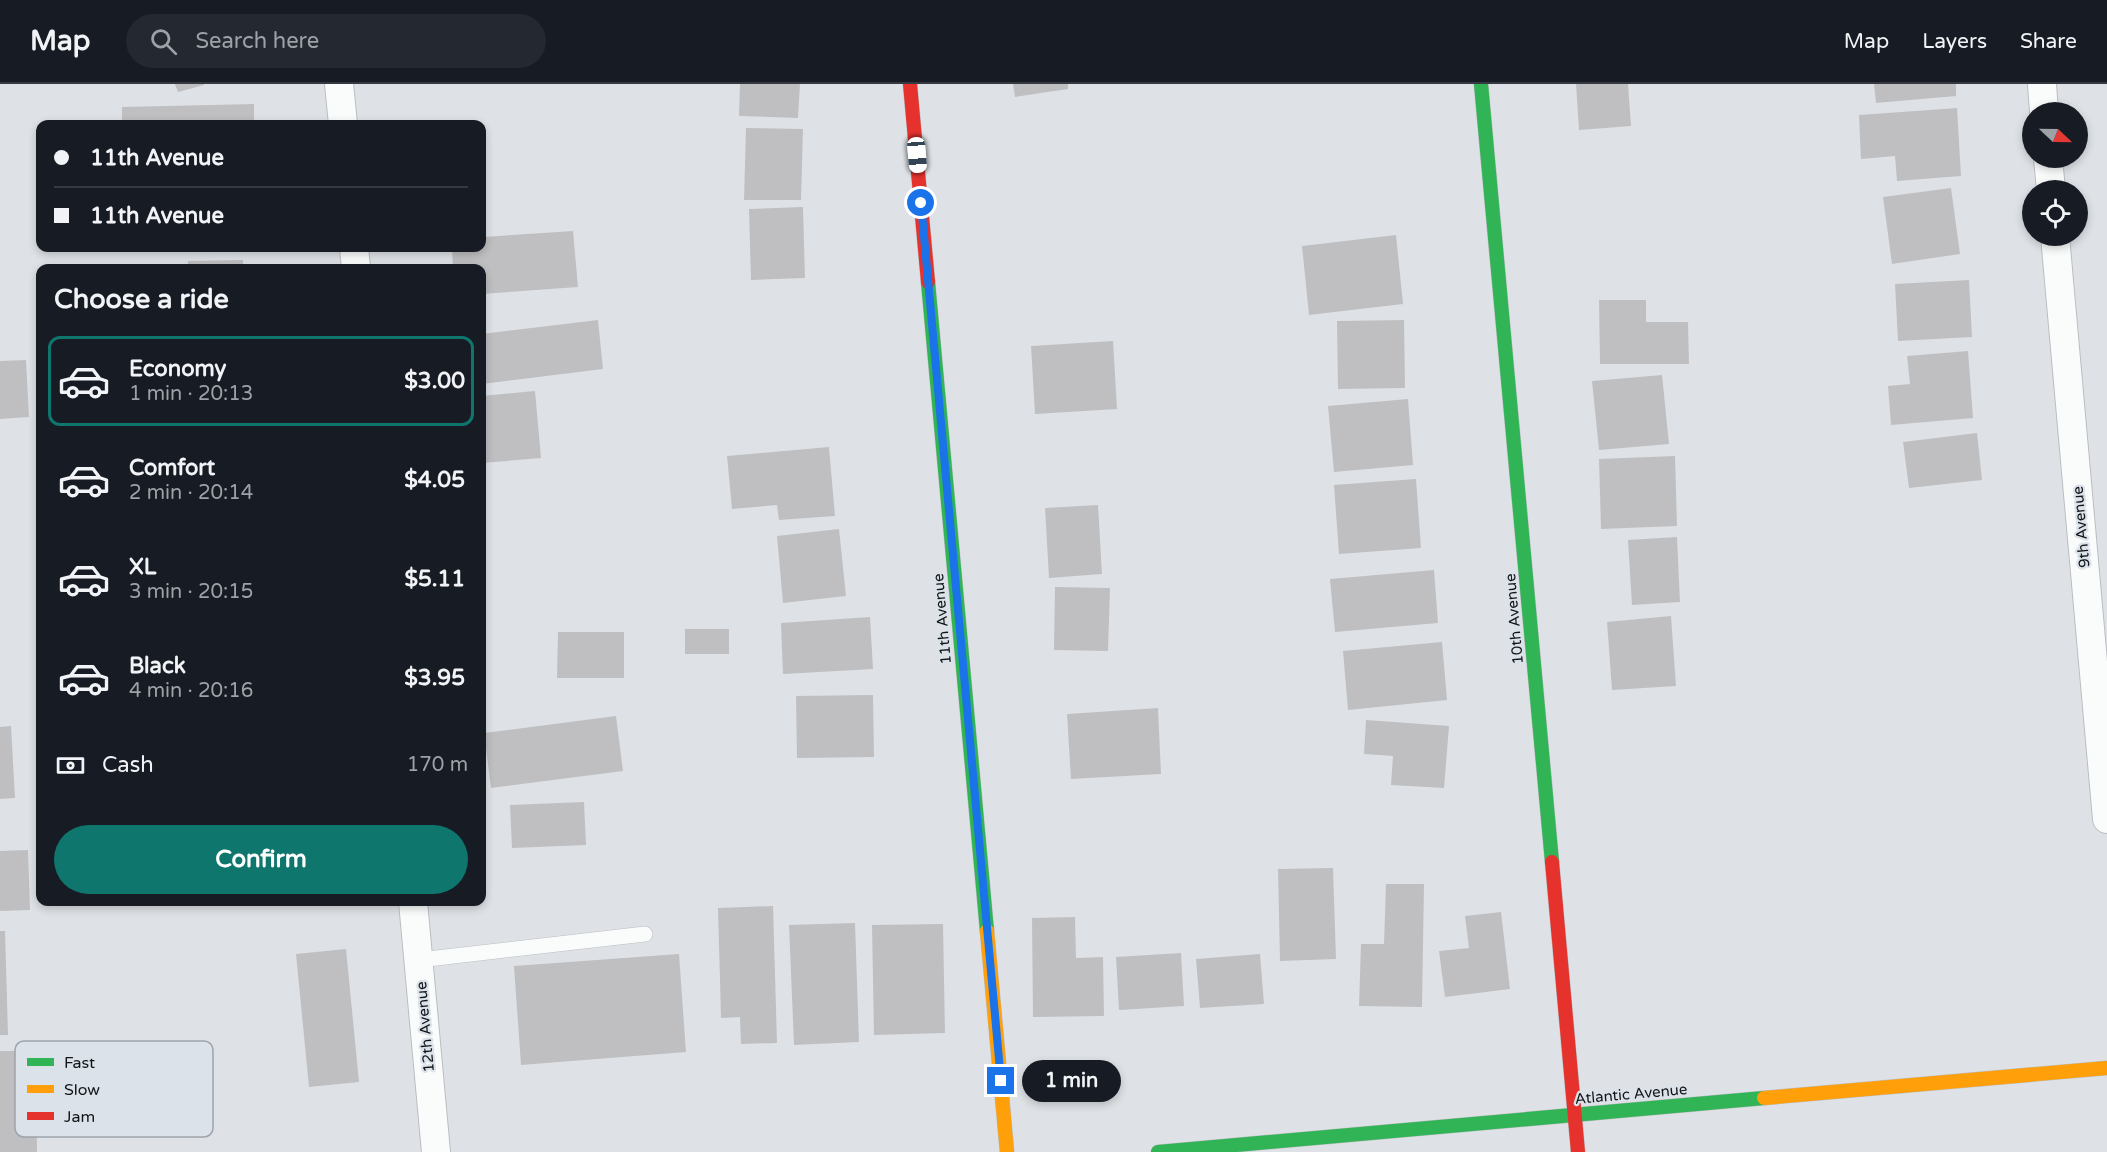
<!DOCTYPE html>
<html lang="en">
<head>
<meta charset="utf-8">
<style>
  :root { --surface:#171b24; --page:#242831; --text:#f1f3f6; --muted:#9ea1a6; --line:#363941; --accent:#0f766e }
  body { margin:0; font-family:"Varela Round",sans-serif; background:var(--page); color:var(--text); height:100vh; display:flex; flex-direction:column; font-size:22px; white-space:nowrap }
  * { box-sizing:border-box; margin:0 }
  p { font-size:20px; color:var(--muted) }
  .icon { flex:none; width:33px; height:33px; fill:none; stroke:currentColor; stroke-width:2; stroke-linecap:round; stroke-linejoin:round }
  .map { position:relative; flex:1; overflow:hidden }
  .details { position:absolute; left:36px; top:180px; width:450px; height:642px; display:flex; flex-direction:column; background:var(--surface); border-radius:12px; box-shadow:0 3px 9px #0003 }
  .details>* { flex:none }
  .top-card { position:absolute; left:36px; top:36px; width:450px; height:132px; border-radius:12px; box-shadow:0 3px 9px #0003; display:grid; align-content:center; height:132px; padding:0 18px; background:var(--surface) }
  .needle { width:39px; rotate:112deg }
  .tools { position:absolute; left:2022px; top:18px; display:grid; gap:12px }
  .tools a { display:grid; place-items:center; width:66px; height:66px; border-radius:50%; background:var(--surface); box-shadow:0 3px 9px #0003; font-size:30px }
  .end { position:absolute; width:27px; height:27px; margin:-14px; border:8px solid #1a73e8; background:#fff; box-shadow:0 0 0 3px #fff }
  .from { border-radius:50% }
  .bubble { position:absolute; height:42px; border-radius:21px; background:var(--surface); box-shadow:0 3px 9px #0003; font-size:20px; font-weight:700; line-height:42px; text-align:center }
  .car { position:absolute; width:18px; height:36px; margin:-18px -9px; border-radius:8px; box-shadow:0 0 4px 2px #0007; background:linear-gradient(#fff 24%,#345 0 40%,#fff 0 76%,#345 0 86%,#fff 0) }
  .top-card b { display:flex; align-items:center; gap:21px; height:57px; font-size:22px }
  .top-card b+b { border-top:2px solid var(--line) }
  .top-card i { width:15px; height:15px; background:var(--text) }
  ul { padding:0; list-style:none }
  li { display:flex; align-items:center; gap:18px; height:90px; margin:0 12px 9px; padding:0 6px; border:3px solid transparent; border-radius:12px }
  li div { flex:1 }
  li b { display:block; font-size:22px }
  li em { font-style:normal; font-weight:700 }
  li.selected { border-color:var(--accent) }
  li>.icon { width:54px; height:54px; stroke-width:1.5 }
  h2 { padding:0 18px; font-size:27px; line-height:72px }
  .pay { display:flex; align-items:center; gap:15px; height:66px; padding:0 18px; font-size:22px }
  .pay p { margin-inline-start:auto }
  .action { display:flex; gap:12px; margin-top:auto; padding:12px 18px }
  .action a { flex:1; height:69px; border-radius:36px; background:var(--accent); color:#fff; font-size:24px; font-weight:700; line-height:69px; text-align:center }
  header { display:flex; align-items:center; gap:36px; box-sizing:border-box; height:84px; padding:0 30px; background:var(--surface); border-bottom:2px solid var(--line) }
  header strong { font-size:28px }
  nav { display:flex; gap:33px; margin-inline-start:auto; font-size:21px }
  .search { width:420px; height:54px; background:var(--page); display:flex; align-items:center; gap:15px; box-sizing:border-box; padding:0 21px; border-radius:33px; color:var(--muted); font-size:22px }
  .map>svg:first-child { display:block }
</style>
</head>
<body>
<header>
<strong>Map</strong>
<div class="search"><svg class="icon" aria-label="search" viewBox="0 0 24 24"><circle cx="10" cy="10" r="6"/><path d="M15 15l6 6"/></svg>Search here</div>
<nav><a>Map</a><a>Layers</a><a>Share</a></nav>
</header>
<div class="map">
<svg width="2107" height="1068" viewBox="0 0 2107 1068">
  <rect width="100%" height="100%" fill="#dee2e6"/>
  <!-- building -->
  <path fill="#bfbfc1" d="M175 0H204V1L178 8Z
    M740 0H800L798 34 739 32Z
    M1013 0H1068V5L1015 13Z
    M1576 0H1628L1631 42 1579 46Z
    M1874 0H1956V12L1876 19Z
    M254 20V40H122V23Z
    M1957 24 1961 92 1897 97 1895 72 1861 75 1859 31Z
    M746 44 803 45 801 116H744Z
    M1951 104 1960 170 1892 180 1883 113Z
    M803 123 805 194 751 196 749 125Z
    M573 147 578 203 482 210V184H453L452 164H482V153Z
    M1396 151 1403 220 1309 231 1302 162Z
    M243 176V184H188V177Z
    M1969 196 1972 253 1898 257 1895 200Z
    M1599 216H1646V238H1688L1689 280H1600Z
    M598 236 603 285 482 300V250Z
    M1404 236 1405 304 1338 305 1337 237Z
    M1113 257 1117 325 1035 330 1031 262Z
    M1968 267 1973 334 1891 341 1888 302 1910 300 1907 272Z
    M26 276 29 333 0 335V277Z
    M1662 291 1669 360 1599 366 1592 297Z
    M535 307 541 374 482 379V312Z
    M1408 315 1413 381 1334 388 1328 322Z
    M1977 349 1982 396 1909 404 1903 358Z
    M829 363 835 432 779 436 777 421 732 425 727 372Z
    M1675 372 1677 442 1601 445 1599 375Z
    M1416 395 1421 464 1339 470 1334 401Z
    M1098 421 1102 490 1049 494 1045 424Z
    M839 445 846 512 783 519 777 452Z
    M1677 453 1680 518 1632 521 1628 456Z
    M1434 486 1438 539 1335 548 1330 495Z
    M1055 503 1110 504 1108 567 1054 566Z
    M1671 532 1676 602 1612 606 1607 538Z
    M870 533 873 585 783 590 781 539Z
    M685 545H729V570H685Z
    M558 548H624V594H557Z
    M1442 558 1447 616 1348 626 1343 567Z
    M873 611 874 673 797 674 796 612Z
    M1158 624 1161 690 1071 695 1067 630Z
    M616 632 623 687 491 704 484 649Z
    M1366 636 1449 642 1444 704 1391 701 1393 672 1364 670Z
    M11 642 15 714 0 715V643Z
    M584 718 586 761 512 764 510 721Z
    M28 766 30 826 0 827V767Z
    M1333 784 1336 875 1280 877 1278 785Z
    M1386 800H1424L1422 923 1359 922 1361 860H1384Z
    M773 822 777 959 741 960 740 933 721 934 718 824Z
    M1501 828 1510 905 1445 913 1439 867 1469 864 1465 832Z
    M1075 833 1076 874 1103 873 1104 932 1033 933 1032 834Z
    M855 839 859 958 794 961 789 841Z
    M943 840 945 949 874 951 872 841Z
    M0 847H5L8 951H0Z
    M346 865 359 998 309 1003 296 870Z
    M1181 869 1184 922 1119 926 1116 873Z
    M679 870 686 968 521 981 514 882Z
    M1260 870 1264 920 1200 924 1196 875Z
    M0 967H36L37 1068H0Z"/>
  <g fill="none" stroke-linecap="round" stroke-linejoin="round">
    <!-- lane casing -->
    <g stroke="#bbbec1" stroke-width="16">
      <path id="lane" d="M419 876 645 850"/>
    </g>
    <!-- street casing -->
    <g stroke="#bbbec1" stroke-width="30">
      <path id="street" d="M339 0 343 40
        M2042 0 2044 28
        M2048 74 2051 106
        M2055 152 2107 735
        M354 164 356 184
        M413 818 436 1068"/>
    </g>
    <!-- fast casing -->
    <g stroke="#bbbec1" stroke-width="15">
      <path id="fast" d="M1481 0 1552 778
        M928 198 987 847
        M1158 1068 1764 1014"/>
    </g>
    <!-- slow casing -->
    <g stroke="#bbbec1" stroke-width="15">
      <path id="slow" d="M987 847 1007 1068
        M1764 1014 2107 984"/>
    </g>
    <!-- jam casing -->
    <g stroke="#bbbec1" stroke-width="15">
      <path id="jam" d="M910 0 928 198
        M1552 778 1578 1068"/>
    </g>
    <!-- lane -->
    <use href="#lane" stroke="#fafbfb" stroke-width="15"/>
    <!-- street -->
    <use href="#street" stroke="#fafbfb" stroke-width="28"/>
    <!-- fast -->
    <use href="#fast" stroke="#30b455" stroke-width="14"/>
    <!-- slow -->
    <use href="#slow" stroke="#ff9f0a" stroke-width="14"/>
    <!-- jam -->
    <use href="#jam" stroke="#e5322d" stroke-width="14"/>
  </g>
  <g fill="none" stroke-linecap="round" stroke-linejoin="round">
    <!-- route -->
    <path stroke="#1a73e8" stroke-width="8" d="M921 119 1001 997"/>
  </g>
  <g text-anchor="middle" stroke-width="4.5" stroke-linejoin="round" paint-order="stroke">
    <!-- street labels -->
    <g font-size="15" fill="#121517" stroke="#dbe2e9">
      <text transform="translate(2081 443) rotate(-95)" y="5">9th Avenue</text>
      <text transform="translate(942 535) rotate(-95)" y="5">11th Avenue</text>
      <text transform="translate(1514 535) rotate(-95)" y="5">10th Avenue</text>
      <text transform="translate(425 943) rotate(-95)" y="5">12th Avenue</text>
      <text transform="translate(1631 1010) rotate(-5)" y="5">Atlantic Avenue</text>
    </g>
  </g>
  <!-- legend -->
  <rect x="15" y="957" width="198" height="96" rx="9" fill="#dbe2e9" stroke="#9fa4aa" stroke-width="1.5"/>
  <rect x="27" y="974" width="27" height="8" fill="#30b455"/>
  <rect x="27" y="1001" width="27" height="8" fill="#ff9f0a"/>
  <rect x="27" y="1028" width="27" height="8" fill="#e5322d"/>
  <g font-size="16" fill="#121517">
    <text x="64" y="984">Fast</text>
    <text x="64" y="1011">Slow</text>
    <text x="64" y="1038">Jam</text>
  </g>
</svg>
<div class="tools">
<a><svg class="needle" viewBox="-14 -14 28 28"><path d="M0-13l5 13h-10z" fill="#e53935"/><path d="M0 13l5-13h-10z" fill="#9ea1a6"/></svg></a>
<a><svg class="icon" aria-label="locate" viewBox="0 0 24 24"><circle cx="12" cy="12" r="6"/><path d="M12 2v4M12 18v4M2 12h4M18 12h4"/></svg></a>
</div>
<i class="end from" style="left:921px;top:119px"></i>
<i class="end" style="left:1001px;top:997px"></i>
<div class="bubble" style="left:1022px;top:976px;width:99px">1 min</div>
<i class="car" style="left:917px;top:71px;rotate:175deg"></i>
<div class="top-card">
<b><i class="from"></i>11th Avenue</b>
<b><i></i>11th Avenue</b>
</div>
<section class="details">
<h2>Choose a ride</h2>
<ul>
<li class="selected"><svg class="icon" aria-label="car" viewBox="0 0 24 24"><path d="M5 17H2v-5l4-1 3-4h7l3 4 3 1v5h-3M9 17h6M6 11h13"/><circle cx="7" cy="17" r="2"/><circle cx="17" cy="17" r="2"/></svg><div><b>Economy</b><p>1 min · 20:13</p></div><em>$3.00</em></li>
<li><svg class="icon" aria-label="car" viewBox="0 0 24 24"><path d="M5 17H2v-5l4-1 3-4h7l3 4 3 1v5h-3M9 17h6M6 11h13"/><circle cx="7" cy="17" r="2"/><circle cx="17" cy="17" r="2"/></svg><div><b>Comfort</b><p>2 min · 20:14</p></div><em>$4.05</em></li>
<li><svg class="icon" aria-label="car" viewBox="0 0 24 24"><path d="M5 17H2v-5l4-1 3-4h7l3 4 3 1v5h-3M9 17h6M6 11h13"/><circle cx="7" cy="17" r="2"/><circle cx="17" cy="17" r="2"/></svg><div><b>XL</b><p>3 min · 20:15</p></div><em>$5.11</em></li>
<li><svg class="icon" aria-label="car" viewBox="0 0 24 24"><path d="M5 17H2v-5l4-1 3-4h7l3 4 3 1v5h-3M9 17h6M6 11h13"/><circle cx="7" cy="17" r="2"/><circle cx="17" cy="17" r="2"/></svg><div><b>Black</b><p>4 min · 20:16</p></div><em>$3.95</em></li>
</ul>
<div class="pay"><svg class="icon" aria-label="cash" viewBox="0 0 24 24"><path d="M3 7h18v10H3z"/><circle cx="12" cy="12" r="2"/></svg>Cash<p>170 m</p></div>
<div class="action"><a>Confirm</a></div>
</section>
</div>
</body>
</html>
